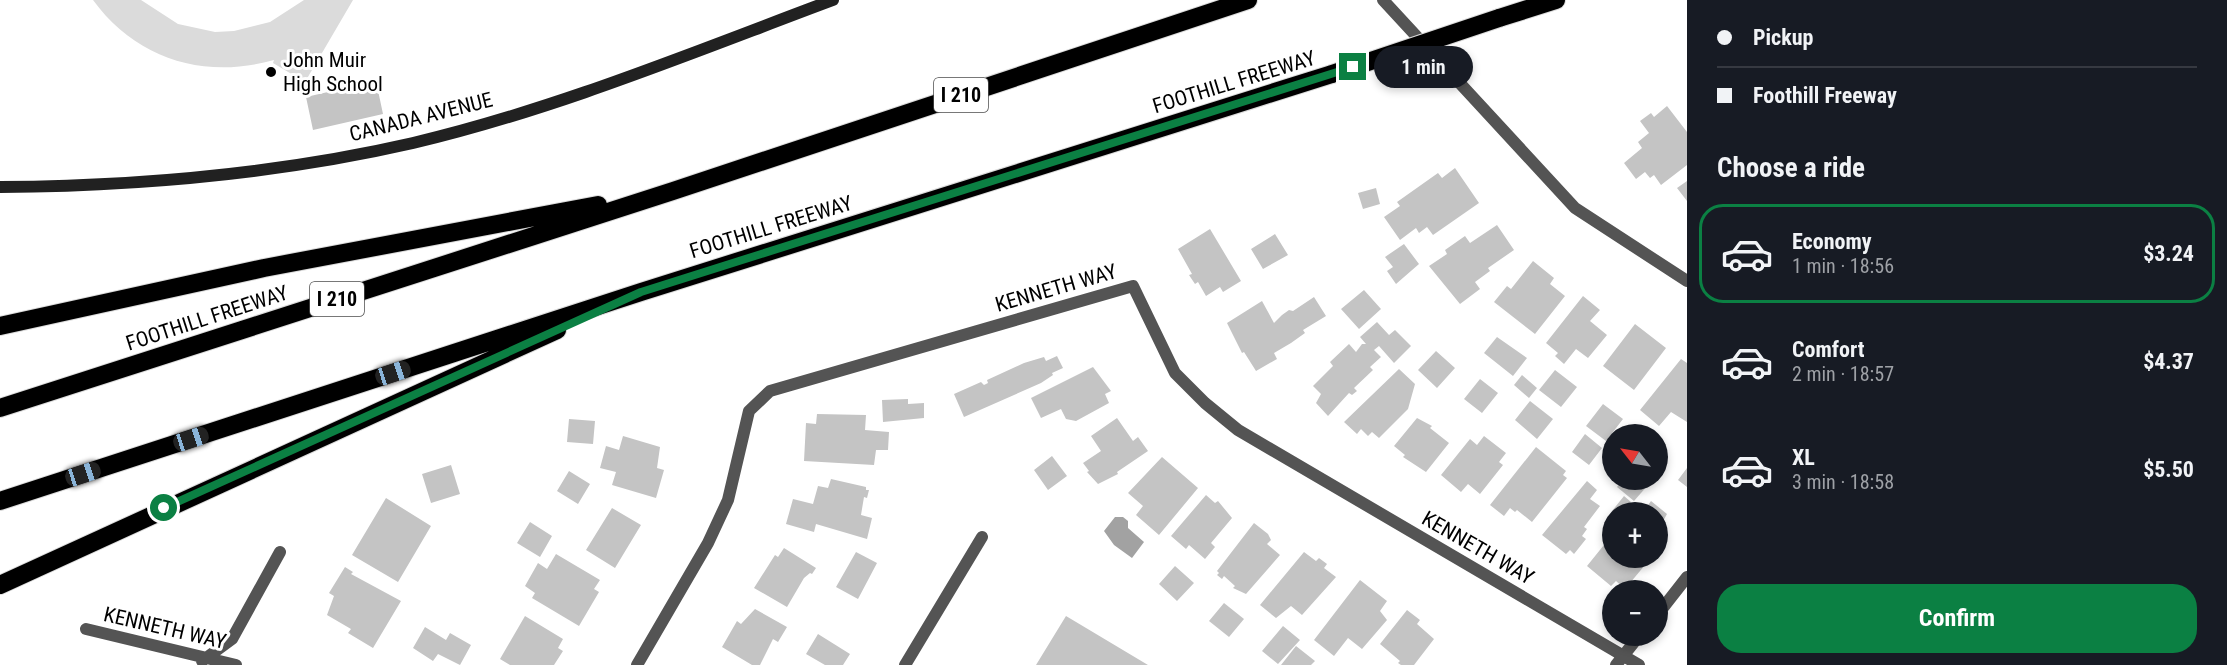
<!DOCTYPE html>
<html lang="en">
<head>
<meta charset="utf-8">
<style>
  :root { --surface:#171b24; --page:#20242c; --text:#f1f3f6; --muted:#9ea1a6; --line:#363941; --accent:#0b8043 }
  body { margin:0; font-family:"Roboto Condensed",sans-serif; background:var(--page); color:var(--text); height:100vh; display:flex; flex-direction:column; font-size:22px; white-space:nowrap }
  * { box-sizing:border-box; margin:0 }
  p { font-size:20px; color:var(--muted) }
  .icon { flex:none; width:33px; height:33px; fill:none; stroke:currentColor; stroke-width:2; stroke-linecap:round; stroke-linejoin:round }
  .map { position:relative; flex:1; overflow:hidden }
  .side { display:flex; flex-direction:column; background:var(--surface); width:540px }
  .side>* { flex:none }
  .hud { display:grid; align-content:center; height:132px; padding:0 30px; background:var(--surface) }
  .needle { width:39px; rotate:301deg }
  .buttons { position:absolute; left:1602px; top:424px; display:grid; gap:12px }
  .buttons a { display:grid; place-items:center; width:66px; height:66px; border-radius:50%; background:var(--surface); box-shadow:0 3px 9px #0003; font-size:30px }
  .end { position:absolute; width:27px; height:27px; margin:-14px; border:8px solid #0b8043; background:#fff; box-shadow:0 0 0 3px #fff }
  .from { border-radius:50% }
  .bubble { position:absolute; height:42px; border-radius:21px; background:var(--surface); box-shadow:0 3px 9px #0003; font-size:20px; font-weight:700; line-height:42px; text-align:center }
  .car { position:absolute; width:18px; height:36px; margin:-18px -9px; border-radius:8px; box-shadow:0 0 4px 2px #0007; background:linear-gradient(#222 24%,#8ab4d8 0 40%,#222 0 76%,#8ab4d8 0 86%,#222 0) }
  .hud b { display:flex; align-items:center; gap:21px; height:57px; font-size:22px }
  .hud b+b { border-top:2px solid var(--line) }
  .hud i { width:15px; height:15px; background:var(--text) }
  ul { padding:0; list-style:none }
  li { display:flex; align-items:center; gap:18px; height:99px; margin:0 12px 9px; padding:0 18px; border:3px solid transparent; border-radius:24px }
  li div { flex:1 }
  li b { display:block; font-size:22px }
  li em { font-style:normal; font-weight:700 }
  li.active { border-color:var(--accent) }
  li>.icon { width:54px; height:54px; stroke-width:1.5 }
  h2 { padding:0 30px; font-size:27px; line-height:72px }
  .action { display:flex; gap:12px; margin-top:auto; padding:12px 30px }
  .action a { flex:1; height:69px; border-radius:24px; background:var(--accent); color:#fff; font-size:24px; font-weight:700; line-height:69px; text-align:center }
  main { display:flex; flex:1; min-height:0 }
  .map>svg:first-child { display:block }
</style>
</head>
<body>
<main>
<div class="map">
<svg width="1687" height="665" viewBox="0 0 1687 665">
  <rect width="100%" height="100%" fill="#fff"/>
  <!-- green -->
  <path fill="#dbdbdb" d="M93 0H141L178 24 215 32 234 31 270 22 304 0H353L305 82 273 63 274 60C204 80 136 59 93 0Z"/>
  <!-- water -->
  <path fill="#a2a2a2" d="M1115 517H1123L1128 521V528L1144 542 1132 558 1114 545 1104 531Z"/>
  <!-- building -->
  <path fill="#c4c4c4" d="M376 81 383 114 313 130 306 97Z
    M1667 106 1687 132V165L1661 185 1654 175 1650 178 1645 172 1636 179 1624 163 1642 148 1638 142 1649 133 1640 121 1651 113 1654 117Z
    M1455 168 1479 203 1433 235 1427 227 1419 233 1416 228 1400 240 1384 217 1400 206 1397 202 1438 173 1442 178Z
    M1687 181V201L1677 188Z
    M1376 188 1380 204 1363 209 1358 193Z
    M1497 225 1514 250 1488 268 1490 271 1475 282 1480 289 1460 304 1429 266 1447 254 1445 250 1465 236 1470 243Z
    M1210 229 1241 281 1223 292 1220 287 1206 296 1198 282 1195 284 1189 275 1192 274 1178 249Z
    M1275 234 1288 255 1263 269 1251 249Z
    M1404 244 1419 264 1396 284 1387 271 1393 267 1385 257Z
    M1533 261 1554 278 1550 284 1565 296 1535 334 1494 302 1507 286 1511 289Z
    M1364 290 1381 309 1359 329 1341 309Z
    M1583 296 1600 310 1590 321 1607 335 1588 358 1576 349 1564 364 1555 356 1558 353 1546 343Z
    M1314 297 1326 316 1303 330 1305 333 1291 343 1274 353 1277 359 1256 371 1244 352 1242 353 1227 323 1262 301 1274 323 1282 315 1289 310 1293 311Z
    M1377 322 1389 335 1395 330 1411 346 1394 363 1379 346 1374 350 1381 357 1370 367 1373 370 1354 388 1357 391 1352 395 1349 393 1328 416 1316 403 1321 394 1313 386 1333 366 1330 362 1349 344 1356 352 1362 344H1366L1360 337Z
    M1635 324 1666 348 1634 390 1603 366Z
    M1497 337 1527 358 1513 376 1484 353Z
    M1436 351 1455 368 1437 388 1418 370Z
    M1057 356 1063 368 1052 373 1053 375 1041 383 964 417 954 394 981 382 984 385 988 383 987 380 1024 363 1044 357 1046 361Z
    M1681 359 1687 363V422L1671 412 1659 426 1640 410Z
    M1093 367 1111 391 1105 394 1109 403 1076 421 1066 419 1061 409 1041 418 1031 398Z
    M1399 369 1415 384 1408 409 1379 438 1372 432 1368 436 1361 429 1357 434 1344 422Z
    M1555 370 1577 387 1561 407 1539 390Z
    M1522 375 1537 388 1529 398 1514 385Z
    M1480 379 1498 393 1482 413 1464 399Z
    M908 399V404L924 403V418L883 422 882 400Z
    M1530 401 1553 419 1537 439 1515 420Z
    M1603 404 1623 419 1606 441 1586 426Z
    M817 414 866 415 865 430 889 432 888 450H876L874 465 804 461 806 423 816 424Z
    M1117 418 1133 441 1138 437 1148 451 1117 472 1118 474 1098 484 1087 472 1089 471 1083 463 1101 451 1091 436Z
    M1417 418 1432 426 1430 428 1449 443 1426 472 1403 457 1405 455 1394 446Z
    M569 419 595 421 593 444 567 442Z
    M1585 434 1602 448 1589 465 1572 452Z
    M623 436 660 447 657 468 664 470 656 498 612 485 616 472 600 468 606 446 619 450Z
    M1484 436 1506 453 1499 462 1503 465 1480 494 1468 484 1461 492 1441 475 1470 439 1477 445Z
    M1536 447 1566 471 1563 475 1567 478 1532 522 1517 510 1515 512 1510 508 1504 516 1490 505Z
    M1052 456 1067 476 1048 490 1034 470Z
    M1162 457 1198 488 1159 535 1136 515 1143 506 1128 493Z
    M451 465 460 494 431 503 422 474Z
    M1687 468V487L1678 480Z
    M569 471 590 484 578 504 557 491Z
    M831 479 866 487V490H869L867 498 864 497 861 515 872 518 867 539 816 524 814 532 786 524 793 499 813 504 818 486 828 488Z
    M1622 480H1642L1648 485 1634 501 1617 487Z
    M1587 481 1597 490 1590 499 1600 506 1584 527 1587 529 1582 536 1586 539 1574 554 1570 550 1566 554 1542 535Z
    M1206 495 1215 503 1218 501 1232 518 1211 543 1215 547 1205 559 1189 545 1186 549 1171 536Z
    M1624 496 1631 502 1622 513H1615L1612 511Z
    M386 498 431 526 398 582 352 555Z
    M1651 501 1667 514 1658 530V513H1638L1640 510 1643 512Z
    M612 508 641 525 615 568 586 550Z
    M530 522 552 536 540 557 517 543Z
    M1254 523 1268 534 1271 540 1267 544 1280 555 1246 594 1233 588 1235 586 1224 576 1222 579 1217 575 1219 573 1217 571Z
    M1612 535V558H1636L1645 565 1625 589 1616 581 1611 586 1587 566Z
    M784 548 816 568 812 574 810 573 804 578 787 607 754 588 775 555 778 557Z
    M856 552 877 563 858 599 836 587Z
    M1304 552 1316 561 1319 558 1327 564 1324 568 1336 577 1302 615 1291 606 1276 618 1260 605Z
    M556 554 600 580 594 589 599 592 579 626 532 598 535 593 525 586 538 563 547 569Z
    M1175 566 1194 583 1177 601 1159 584Z
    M345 567 353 572 351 574 401 601 373 648 348 633 351 629 327 615 334 596 329 593Z
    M1360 580 1387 601 1380 611 1387 620 1362 649 1348 638 1334 656 1314 640Z
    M1224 603 1244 619 1229 637 1209 621Z
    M755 609 787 627 778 642 773 639 760 665H752L722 647 737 621 741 624Z
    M1407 610 1420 620 1417 624 1434 639 1414 665H1401L1398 663 1400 661 1380 644Z
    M525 616 563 639 558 648 563 651 554 665H510L500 659Z
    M1066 616 1148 665H1036Z
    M1283 626 1300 640 1278 664 1262 651Z
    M425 627 446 640 450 633 471 645 460 665 438 654 433 661 413 648Z
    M818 634 850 654 843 665H825L806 654Z
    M1296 646 1315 661 1311 665H1281Z"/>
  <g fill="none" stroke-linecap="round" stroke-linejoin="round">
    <!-- highway casing -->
    <g stroke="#dbdbdb" stroke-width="20">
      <path id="highway" d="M1499 18 1556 0
        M0 326 264 268 598 205
        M0 408 673 191 1248 0
        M0 501 641 292 1332 74
        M0 585 557 330"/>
    </g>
    <!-- lane -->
    <path stroke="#545454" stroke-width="12" d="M905 665 982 537"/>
    <!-- street -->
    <path stroke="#545454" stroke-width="12" d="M1383 0 1575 208 1687 281
      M1658 614 1687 577
      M86 629 236 665
      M202 661 232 639 280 552
      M637 665 708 543 728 500 749 411 770 391 1133 286 1175 373 1205 403 1238 430 1639 665
      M1616 665 1639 636"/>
    <!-- secondary -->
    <path stroke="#212121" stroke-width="12" d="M0 187C139 186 278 174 413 143 557 109 696 51 833 0"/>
    <!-- highway -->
    <use href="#highway" stroke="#000" stroke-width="18"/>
    <!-- highway-bridge casing -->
    <g stroke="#dbdbdb" stroke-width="20" stroke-linecap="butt">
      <path id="highway-bridge" d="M1332 74 1499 18"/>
    </g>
    <!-- highway-bridge -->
    <use href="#highway-bridge" stroke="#000" stroke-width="18"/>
  </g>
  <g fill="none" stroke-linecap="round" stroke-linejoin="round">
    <!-- route -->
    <path stroke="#0b8043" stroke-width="8" d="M164 508 641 292 1353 67"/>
  </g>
  <!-- markers -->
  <circle fill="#000" stroke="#fff" stroke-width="2" cx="271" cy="72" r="6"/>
  <g text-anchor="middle" stroke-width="6" stroke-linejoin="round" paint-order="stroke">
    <!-- shield labels -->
    <g fill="#fff" stroke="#4c4c4c" stroke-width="1.5">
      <rect x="934" y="78" width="54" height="34" rx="4.5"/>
      <rect x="310" y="282" width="54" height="34" rx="4.5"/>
    </g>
    <g font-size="20" font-weight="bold" fill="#000">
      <text x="961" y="102">I 210</text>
      <text x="337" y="306">I 210</text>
    </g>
    <!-- poi labels -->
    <g font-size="21" fill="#000" stroke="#fff" text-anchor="start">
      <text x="283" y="67">John Muir<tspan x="283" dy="24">High School</tspan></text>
    </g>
    <!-- street labels -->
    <g font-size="21" fill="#000" stroke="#fff">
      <text transform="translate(1234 82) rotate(-17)" y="7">FOOTHILL FREEWAY</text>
      <text transform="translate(421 117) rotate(-14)" y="7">CANADA AVENUE</text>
      <text transform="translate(771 227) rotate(-17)" y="7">FOOTHILL FREEWAY</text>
      <text transform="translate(1056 288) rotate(-16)" y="7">KENNETH WAY</text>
      <text transform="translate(207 318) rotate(-18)" y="7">FOOTHILL FREEWAY</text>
      <text transform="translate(1478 548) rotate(30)" y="7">KENNETH WAY</text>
      <text transform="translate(165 628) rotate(13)" y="7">KENNETH WAY</text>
    </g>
  </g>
</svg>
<div class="buttons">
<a><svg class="needle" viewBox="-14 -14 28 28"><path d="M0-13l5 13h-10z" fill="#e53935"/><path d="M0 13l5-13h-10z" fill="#9ea1a6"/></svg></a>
<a>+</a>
<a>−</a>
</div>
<i class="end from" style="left:164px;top:508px"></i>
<i class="end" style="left:1353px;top:67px"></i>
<div class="bubble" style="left:1374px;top:46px;width:99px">1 min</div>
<i class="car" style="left:393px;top:373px;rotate:72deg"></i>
<i class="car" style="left:191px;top:439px;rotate:72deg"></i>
<i class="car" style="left:83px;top:474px;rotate:72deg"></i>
</div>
<section class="side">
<div class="hud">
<b><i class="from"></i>Pickup</b>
<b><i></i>Foothill Freeway</b>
</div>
<h2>Choose a ride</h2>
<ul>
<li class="active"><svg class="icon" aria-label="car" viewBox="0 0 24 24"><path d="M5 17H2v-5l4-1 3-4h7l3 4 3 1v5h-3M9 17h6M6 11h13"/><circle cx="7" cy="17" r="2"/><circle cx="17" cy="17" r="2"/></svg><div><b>Economy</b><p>1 min · 18:56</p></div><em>$3.24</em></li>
<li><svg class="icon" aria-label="car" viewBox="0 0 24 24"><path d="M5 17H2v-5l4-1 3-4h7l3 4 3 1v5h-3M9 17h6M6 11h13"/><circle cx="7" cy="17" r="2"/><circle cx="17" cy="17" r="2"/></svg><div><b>Comfort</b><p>2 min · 18:57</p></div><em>$4.37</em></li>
<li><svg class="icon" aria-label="car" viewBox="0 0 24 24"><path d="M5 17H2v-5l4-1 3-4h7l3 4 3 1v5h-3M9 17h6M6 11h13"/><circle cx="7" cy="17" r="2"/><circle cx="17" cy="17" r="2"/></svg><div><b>XL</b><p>3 min · 18:58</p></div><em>$5.50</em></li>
</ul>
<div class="action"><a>Confirm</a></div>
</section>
</main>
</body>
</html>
